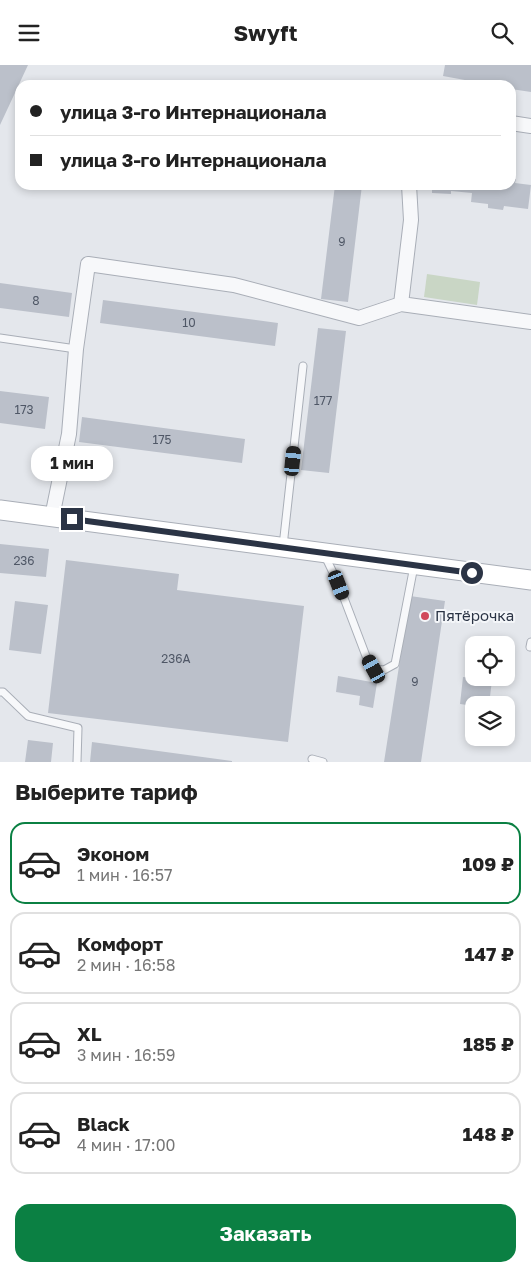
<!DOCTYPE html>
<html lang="ru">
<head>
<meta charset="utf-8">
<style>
  :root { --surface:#fff; --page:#f2f2f2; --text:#222; --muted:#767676; --line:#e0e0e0; --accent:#0b8043 }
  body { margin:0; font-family:"Golos Text",sans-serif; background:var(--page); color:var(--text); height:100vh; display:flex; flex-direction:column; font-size:19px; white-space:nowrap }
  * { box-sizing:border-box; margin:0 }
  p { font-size:16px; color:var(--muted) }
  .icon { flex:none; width:28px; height:28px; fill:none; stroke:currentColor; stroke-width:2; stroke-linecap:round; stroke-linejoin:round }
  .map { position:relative; height:697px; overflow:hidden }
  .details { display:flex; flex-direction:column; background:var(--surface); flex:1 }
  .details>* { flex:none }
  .top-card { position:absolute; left:15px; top:15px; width:501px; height:110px; border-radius:15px; box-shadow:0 2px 8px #0003; display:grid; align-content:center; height:110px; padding:0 15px; background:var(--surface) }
  .buttons { position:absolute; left:465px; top:571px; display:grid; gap:10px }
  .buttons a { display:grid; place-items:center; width:50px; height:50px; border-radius:10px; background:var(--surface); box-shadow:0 2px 8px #0003; font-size:25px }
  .end { position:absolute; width:22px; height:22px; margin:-11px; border:6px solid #2b3445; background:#fff; box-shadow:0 0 0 2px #fff }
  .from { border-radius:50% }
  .bubble { position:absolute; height:35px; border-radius:15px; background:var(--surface); box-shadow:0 2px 8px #0003; font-size:16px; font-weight:700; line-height:35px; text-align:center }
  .car { position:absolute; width:15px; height:30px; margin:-15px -8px; border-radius:6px; box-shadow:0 0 4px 1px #0007; background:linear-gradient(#222 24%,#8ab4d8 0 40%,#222 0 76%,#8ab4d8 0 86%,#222 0) }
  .top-card b { display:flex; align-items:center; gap:18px; height:48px; font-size:19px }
  .top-card b+b { border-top:1px solid var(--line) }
  .top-card i { width:12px; height:12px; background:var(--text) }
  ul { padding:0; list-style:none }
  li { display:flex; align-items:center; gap:15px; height:82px; margin:0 10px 8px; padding:0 5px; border:2px solid var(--line); border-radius:15px }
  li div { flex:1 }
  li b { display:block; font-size:19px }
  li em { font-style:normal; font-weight:700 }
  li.on { border-color:var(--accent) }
  li>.icon { width:45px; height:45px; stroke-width:1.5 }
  h2 { padding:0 15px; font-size:22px; line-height:60px }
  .primary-button { display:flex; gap:10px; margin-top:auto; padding:10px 15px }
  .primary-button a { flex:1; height:58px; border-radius:15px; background:var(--accent); color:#fff; font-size:20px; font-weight:700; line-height:58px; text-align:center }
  header { display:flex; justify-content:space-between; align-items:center; height:65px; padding:0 15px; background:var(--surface); font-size:22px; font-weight:700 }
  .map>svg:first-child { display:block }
</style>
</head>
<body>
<header><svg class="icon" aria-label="menu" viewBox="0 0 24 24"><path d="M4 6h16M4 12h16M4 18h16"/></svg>Swyft<svg class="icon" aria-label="search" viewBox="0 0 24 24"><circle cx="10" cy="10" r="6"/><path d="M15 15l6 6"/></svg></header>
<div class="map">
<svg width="531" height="697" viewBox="0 0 531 697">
  <rect width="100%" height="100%" fill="#e4e7ec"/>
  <!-- green -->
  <path fill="#c9d6c5" d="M427 209 480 217 477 240 424 232Z"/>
  <!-- building -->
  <path fill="#bbc0ca" d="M0 0H28L0 60Z
    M445 0H531V27L511 24V20H492L443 11Z
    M511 114H516L515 118 531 120 528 144 504 141 503 145 488 143V139L471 137 472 128 451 126V129L432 128V124L418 122 419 120H511Z
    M335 120H362L348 237 321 234Z
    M0 218 72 228 69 252 0 243Z
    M103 235 278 258 275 281 100 258Z
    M318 263 346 266 329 408 301 405Z
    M0 326 49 332 45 364 0 358Z
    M82 352 245 374 242 398 79 377Z
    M0 479 49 484 46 512 0 508Z
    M66 495 179 509 177 525 304 541 288 677 48 648Z
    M410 531 445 536 421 697H384Z
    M15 536 48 540 41 589 9 585Z
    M338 611 377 618 373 643 359 640 360 631 336 627Z
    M463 612 492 615 489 640 474 641 460 639Z
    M28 675 53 678 51 697H25Z
    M92 677 232 696V697H90Z"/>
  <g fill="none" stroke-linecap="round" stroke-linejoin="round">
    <!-- lane casing -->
    <g stroke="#a9aeb7" stroke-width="9">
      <path id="lane" d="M0 273 76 284
        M283 481 303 301
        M325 491 339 520 366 591 374 604 384 605 395 599 414 501
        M530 582 531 577
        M0 627H3L28 651 78 663 77 697
        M312 694 323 697"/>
    </g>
    <!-- street casing -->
    <g stroke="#a9aeb7" stroke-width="16">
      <path id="street" d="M511 58 531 61
        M401 239 411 155 409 120
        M52 452 69 369 76 284 88 199 234 220 359 253 401 239 531 257"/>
    </g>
    <!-- secondary casing -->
    <g stroke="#a9aeb7" stroke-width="21">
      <path id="secondary" d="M0 445 531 515"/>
    </g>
    <!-- lane -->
    <use href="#lane" stroke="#f7f8fa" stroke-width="7"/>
    <!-- street -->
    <use href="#street" stroke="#f7f8fa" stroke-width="14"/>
    <!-- secondary -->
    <use href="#secondary" stroke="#fff" stroke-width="19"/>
  </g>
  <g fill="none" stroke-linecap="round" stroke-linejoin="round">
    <!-- route -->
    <path stroke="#2b3445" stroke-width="6" d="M72 454 472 508"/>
  </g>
  <!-- markers -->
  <circle fill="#d1495b" stroke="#f4f6f9" stroke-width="2" cx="425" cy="551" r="5"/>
  <g text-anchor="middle" stroke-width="4" stroke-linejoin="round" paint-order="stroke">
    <!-- number labels -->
    <g font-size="12" fill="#4f5766">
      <text x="342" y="181">9</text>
      <text x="36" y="240">8</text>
      <text x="189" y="262">10</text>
      <text x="323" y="340">177</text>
      <text x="24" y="349">173</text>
      <text x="162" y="379">175</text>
      <text x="24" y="500">236</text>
      <text x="176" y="598">236А</text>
      <text x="415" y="621">9</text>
    </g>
    <!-- poi labels -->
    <g font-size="15" fill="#2b3445" stroke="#f4f6f9" text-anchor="start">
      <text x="435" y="556">Пятёрочка</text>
    </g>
  </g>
</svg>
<div class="buttons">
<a><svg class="icon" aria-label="locate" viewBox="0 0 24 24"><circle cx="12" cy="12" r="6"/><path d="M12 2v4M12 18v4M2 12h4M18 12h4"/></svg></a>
<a><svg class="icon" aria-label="layers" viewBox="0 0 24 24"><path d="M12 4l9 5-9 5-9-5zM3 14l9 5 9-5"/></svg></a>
</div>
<i class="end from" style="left:472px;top:508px"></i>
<i class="end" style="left:72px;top:454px"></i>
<div class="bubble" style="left:31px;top:381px;width:82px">1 мин</div>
<i class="car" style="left:293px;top:396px;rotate:6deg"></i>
<i class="car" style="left:339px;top:520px;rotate:159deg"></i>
<i class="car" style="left:374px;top:604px;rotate:331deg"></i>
<div class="top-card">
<b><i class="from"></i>улица 3-го Интернационала</b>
<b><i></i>улица 3-го Интернационала</b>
</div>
</div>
<section class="details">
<h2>Выберите тариф</h2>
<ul>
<li class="on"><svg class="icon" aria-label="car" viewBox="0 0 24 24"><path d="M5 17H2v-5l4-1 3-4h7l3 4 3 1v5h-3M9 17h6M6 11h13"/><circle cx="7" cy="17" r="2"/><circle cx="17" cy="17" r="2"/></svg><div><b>Эконом</b><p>1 мин · 16:57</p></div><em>109 ₽</em></li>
<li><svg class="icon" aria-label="car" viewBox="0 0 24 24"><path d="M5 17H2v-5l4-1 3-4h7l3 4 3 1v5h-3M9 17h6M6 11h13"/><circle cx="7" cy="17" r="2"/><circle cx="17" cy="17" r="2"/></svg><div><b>Комфорт</b><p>2 мин · 16:58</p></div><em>147 ₽</em></li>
<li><svg class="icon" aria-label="car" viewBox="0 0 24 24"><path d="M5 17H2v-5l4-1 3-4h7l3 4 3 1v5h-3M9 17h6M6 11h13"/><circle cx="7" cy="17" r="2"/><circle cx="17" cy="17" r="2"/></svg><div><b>XL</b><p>3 мин · 16:59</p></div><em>185 ₽</em></li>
<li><svg class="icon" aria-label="car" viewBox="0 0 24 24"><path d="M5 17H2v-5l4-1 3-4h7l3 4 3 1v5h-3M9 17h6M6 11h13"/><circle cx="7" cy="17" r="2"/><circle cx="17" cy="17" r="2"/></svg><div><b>Black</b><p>4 мин · 17:00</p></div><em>148 ₽</em></li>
</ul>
<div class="primary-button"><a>Заказать</a></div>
</section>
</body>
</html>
